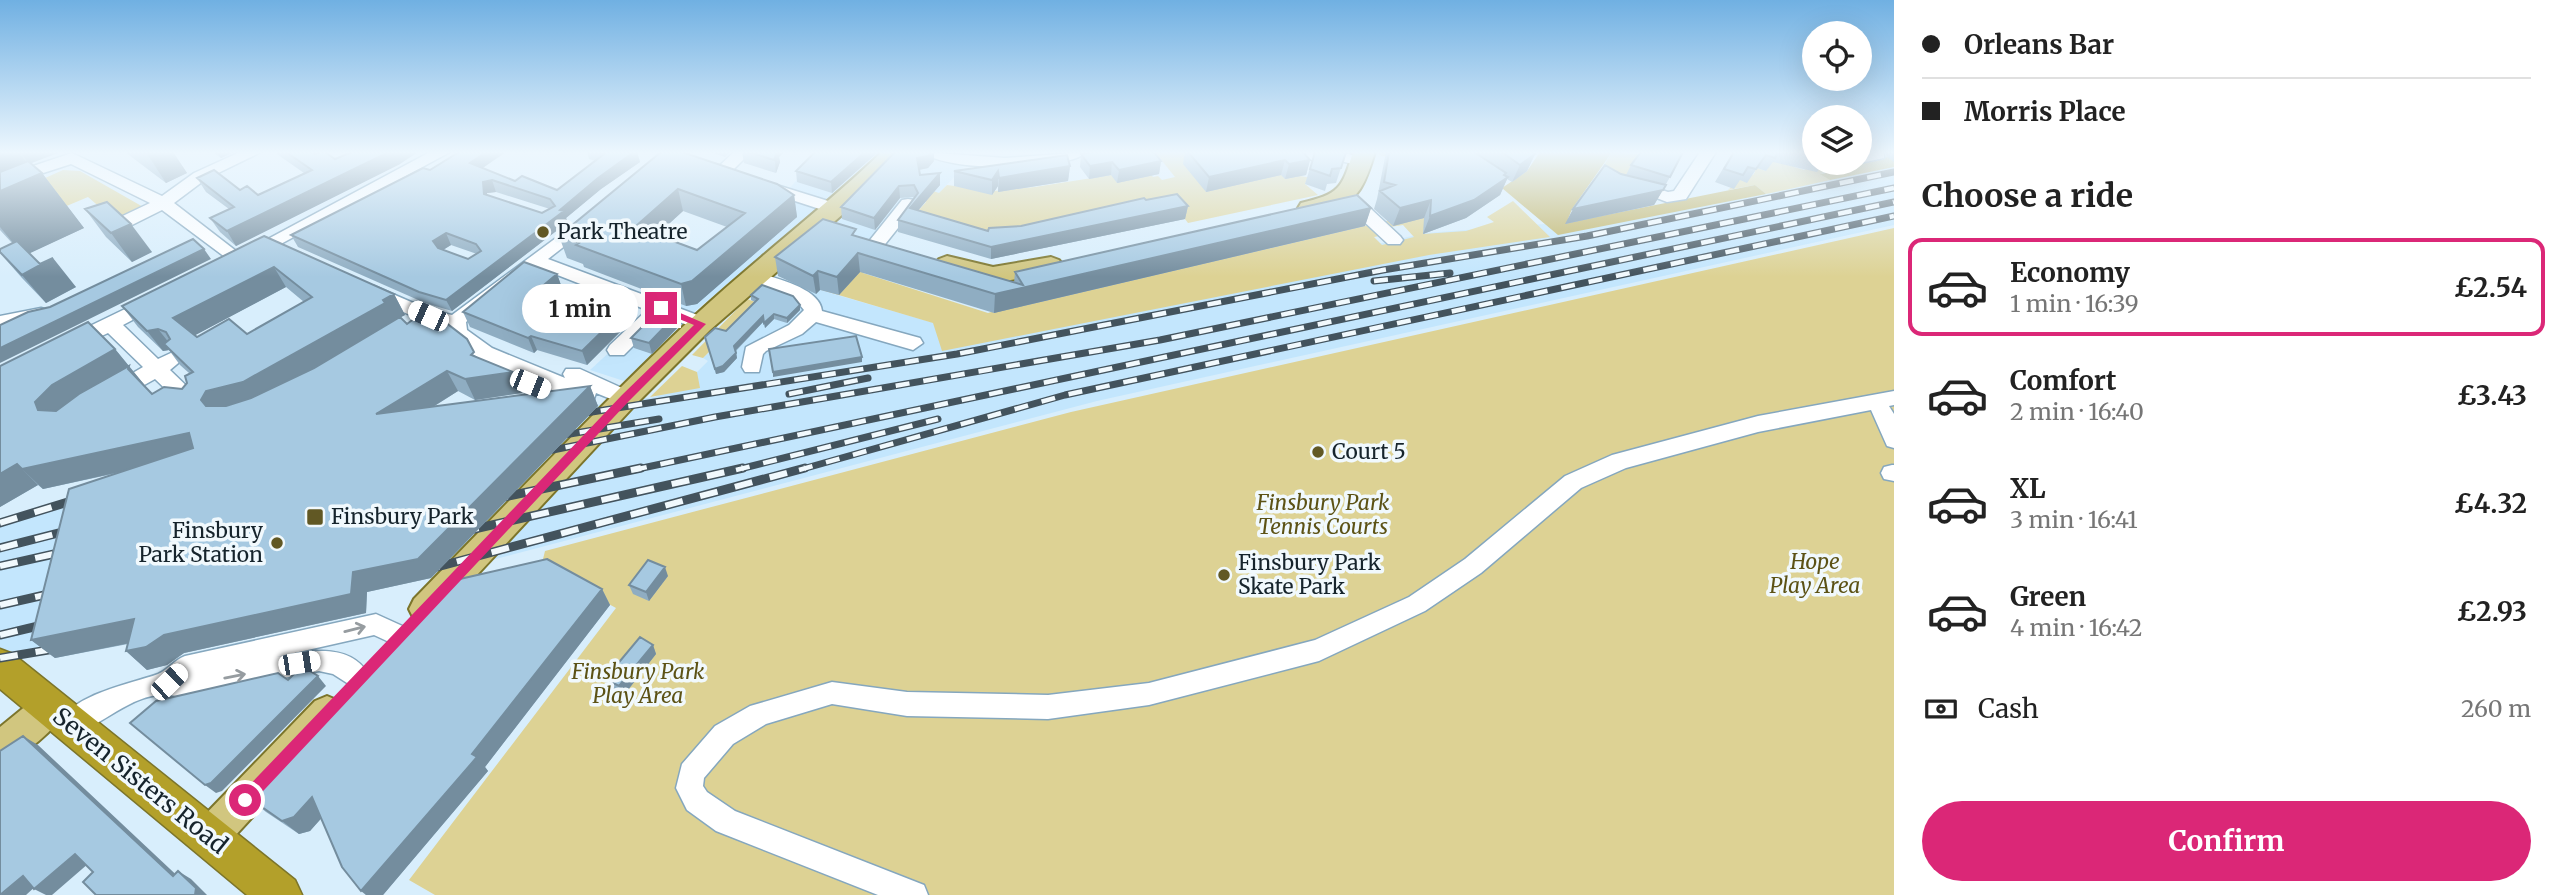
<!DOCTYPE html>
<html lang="en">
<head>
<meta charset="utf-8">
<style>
  :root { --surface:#fff; --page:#f6f6f6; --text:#222; --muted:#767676; --line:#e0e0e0; --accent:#db2777 }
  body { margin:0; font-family:Merriweather,serif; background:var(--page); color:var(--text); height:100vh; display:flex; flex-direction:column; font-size:26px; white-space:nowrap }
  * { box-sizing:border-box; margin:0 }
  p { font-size:23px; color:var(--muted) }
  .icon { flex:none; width:38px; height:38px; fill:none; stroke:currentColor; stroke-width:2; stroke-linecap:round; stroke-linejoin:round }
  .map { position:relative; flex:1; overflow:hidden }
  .details { display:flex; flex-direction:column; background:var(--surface); width:665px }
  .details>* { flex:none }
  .hud { display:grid; align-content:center; height:154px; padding:0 28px; background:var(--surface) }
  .fabs { position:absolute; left:1802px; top:21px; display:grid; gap:14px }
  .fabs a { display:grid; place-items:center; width:70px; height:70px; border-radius:50%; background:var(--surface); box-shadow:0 7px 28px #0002; font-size:35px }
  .end { position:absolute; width:32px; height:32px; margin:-16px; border:9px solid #db2777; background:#fff; box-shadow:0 0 0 4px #fff }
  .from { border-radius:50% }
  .bubble { position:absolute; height:49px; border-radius:24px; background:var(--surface); box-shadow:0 7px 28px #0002; font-size:23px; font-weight:700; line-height:49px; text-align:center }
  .car { position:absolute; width:21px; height:42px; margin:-21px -10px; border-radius:9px; box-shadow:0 0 5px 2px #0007; background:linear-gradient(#fff 24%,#345 0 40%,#fff 0 76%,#345 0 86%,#fff 0) }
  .hud b { display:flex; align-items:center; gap:24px; height:66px; font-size:26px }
  .hud b+b { border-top:2px solid var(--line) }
  .hud i { width:18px; height:18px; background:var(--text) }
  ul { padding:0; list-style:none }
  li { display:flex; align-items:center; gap:21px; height:98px; margin:0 14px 10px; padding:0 14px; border:4px solid transparent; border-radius:14px }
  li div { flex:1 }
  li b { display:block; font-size:26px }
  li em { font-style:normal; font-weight:700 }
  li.on { border-color:var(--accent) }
  li>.icon { width:63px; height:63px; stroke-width:1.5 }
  h2 { padding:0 28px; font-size:32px; line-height:84px }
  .pay { display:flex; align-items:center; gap:18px; height:77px; padding:0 28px; font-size:26px }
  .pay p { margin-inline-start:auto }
  .primary-button { display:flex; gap:14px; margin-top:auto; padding:14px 28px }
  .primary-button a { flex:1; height:80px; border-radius:42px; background:var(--accent); color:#fff; font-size:28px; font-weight:700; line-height:80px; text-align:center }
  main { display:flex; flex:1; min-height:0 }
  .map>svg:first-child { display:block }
</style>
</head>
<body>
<main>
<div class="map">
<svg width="1894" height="895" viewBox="0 0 1894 895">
  <rect width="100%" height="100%" fill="#d8eefc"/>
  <!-- built -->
  <path fill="#c3e6fd" d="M821 152H925L966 164 933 200 916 196 876 242 764 274 746 268 694 312 665 301 788 190Z
    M1894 157V225L1097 401 473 565 110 642 0 661V520L214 461 372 435 655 397 697 372 708 361 703 358 737 326 799 284 979 336 1425 233 1571 222 1849 169 1848 165 1853 163Z
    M651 314 683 324 624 381 590 370Z"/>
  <!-- green -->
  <path fill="#ddd294" d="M1155 152H1287L1206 192 1279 173 1313 178 1307 179 1305 184 1318 195 1188 223 1175 206 1021 238 910 220 926 202 915 185 939 193 947 185 994 191 1035 187 1111 175 1138 160 1153 177 1158 176 1162 180 1175 177Z
    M1379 152H1406L1434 167 1423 234 1466 231 1494 222 1487 217 1513 201 1550 237 1429 255 942 351 933 323 815 288 862 269 863 273 988 313 1020 303 1023 306 1373 224 1384 235 1374 237 1382 245 1414 237 1403 225 1390 227 1380 223 1394 219 1402 160 1379 155Z
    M1612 152 1644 155V180L1601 170Z
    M1754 156 1775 162 1776 159H1794V167L1804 170C1817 162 1828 159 1840 169L1821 173 1830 180 1766 194 1755 185 1728 190C1733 186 1744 174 1753 175L1755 172 1748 165 1766 171Z
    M63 170 80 171 145 208 116 221 88 197 38 218 14 192Z
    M1894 228V895H435L409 880 616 608 556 575 542 563 545 551 1071 412Z
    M747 299 758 303 703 358 692 355Z
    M682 366 697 372 700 388 650 397Z"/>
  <!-- forest -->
  <path fill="#bfb161" d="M1540 152H1612L1572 209 1568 219 1571 222 1755 185 1766 194 1558 235 1502 188 1527 171Z
    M1894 156V167L1830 180 1820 174 1849 169 1848 165 1853 163Z"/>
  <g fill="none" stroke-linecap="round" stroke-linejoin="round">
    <!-- minor casing -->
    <g stroke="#85a7be" stroke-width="3">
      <path id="minor" d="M240 152H261L206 179 174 203 240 254 430 152H450L255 258 245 259 243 264 237 266 162 210 122 230H110L107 226 110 222 150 203 71 164 0 187V177L72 153 162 196 194 173Z
        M734 152H751L729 174H717V168Z
        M923 152 1005 158 1087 152C1066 172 944 172 923 152Z
        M1314 152H1343L1369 161 1361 166 1316 155Z
        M1700 152H1716L1686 199 1667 202 1626 186 1634 181 1668 192 1674 191Z
        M1884 152V158L1860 163V153Z
        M767 182 841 205 843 209 835 214 761 190 759 187Z
        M1349 193 1355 194 1400 236 1403 240 1400 244H1388L1343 202 1341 198Z
        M908 199 914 200 916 204 914 208 882 248H870L867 244 870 240 902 200Z
        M583 218 589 219 592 223 589 227 548 259 708 319 710 324 708 329 701 330 663 316 624 355H610L607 350 610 345 647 310 537 267 466 322 467 330 492 348 565 378 563 374 566 369H580L633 393 636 398 633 403 626 405 596 393 594 399 587 401C555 392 455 360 448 326L421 320 368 296 365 292 374 286 432 311 452 315Z
        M755 272C775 278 820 288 822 311L920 338 923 343 913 350 816 322 802 334 766 351 763 354 759 372H745L742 367 746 347 789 325 804 310 795 299 749 282 746 278Z
        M154 295 163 301 161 305 123 325 158 359 173 352 180 354 183 359 170 370 198 397 201 402 198 407H184L155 379 121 398H107L104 393 107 388 143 367 108 333 70 351 60 344 63 339Z
        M41 308 48 310 50 314 48 318 0 328V316Z
        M1894 391V405L1889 406 1894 414V448L1887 446 1871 410 1758 432 1626 468 1581 488 1481 573 1425 611 1319 661 1149 705 1048 719 907 716 832 704 766 724 733 744 704 778 703 786 707 792 735 811 924 885 928 895H878L716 831 687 810 676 788 682 764 715 726 750 706 832 682 907 692 1048 695 1149 683 1315 640 1409 597 1465 559 1565 476 1612 455 1758 416Z
        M1892 465H1894V481L1884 479 1881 473 1884 467Z
        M376 614 409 629 412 636 409 643 400 647 374 635 272 658C305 652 352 639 371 679L367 687 358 690 333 674 319 671 182 698C142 683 107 723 72 736L63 732 59 724C72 694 131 684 158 674 168 670 174 660 185 656Z"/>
    </g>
    <!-- major casing -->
    <g stroke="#7c752b" stroke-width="4">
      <path id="major" d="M882 152H904L843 214 710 330 635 405 436 619 425 623 414 619 409 609 414 599C505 506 595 410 690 320 752 262 820 211 882 152Z
        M1353 152H1375C1366 181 1360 202 1329 210 1319 213 1311 215 1301 213L1298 208 1301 203C1339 194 1342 189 1353 152Z
        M947 256 993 267 1051 257 1059 260 1063 265 1059 270 1051 273 993 283 939 269 935 264 939 259Z
        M50 691 62 696 67 707C57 730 23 756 0 765V727L38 696Z
        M327 696 339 701 344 712 339 723 222 850 209 855 196 850 191 837 196 824 315 701Z"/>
    </g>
    <!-- highway casing -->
    <g stroke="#7c752b" stroke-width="3">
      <path id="highway" d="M0 649 13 654 295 880 302 895H247L0 689Z"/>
    </g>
    <!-- minor -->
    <use href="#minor" fill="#fff" fill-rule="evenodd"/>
    <!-- major -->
    <use href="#major" fill="#d1c67f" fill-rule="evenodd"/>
    <!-- highway -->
    <use href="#highway" fill="#b3a02a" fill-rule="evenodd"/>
    <!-- rail-far1 casing -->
    <g stroke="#43535d" stroke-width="7">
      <path id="rail-far1" d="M1374 281 1450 273
        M789 394 868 378
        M573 415 957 354 1383 270 1587 236 1894 172
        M552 437 659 419
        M538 453 715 417 1160 340 1894 188
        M633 470 1894 202
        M736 470 938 419
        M799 470 1065 395 1894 216"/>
    </g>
    <!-- rail casing -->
    <g stroke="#43535d" stroke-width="9">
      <path id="rail" d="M490 500 641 468
        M0 523 84 497
        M461 532 743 468
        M0 548 78 528
        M0 566 72 550
        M422 571 805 468
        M0 605 62 591
        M0 635 55 622
        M0 658 66 647"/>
    </g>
    <!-- rail-far1 -->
    <use href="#rail-far1" stroke="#f1f9fd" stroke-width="4.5" stroke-dasharray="14" stroke-linecap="butt"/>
    <!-- rail -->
    <use href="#rail" stroke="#f1f9fd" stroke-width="6" stroke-dasharray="18" stroke-linecap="butt"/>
  </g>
  <!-- wall -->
  <path fill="#8fadc2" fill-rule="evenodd" d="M0 152H57L31 163 42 173 84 228 29 253 40 264 76 287 46 303 22 278 0 253 12 243 0 230Z
    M125 152H173L187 173 166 183Z
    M212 152H234L221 158Z
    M274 152H312L315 154 335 159 400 164 236 246 220 232 210 218 229 209 206 192 197 178 258 195 304 173Z
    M587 152H637L640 162 601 189 566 218 568 222 452 311 425 303 298 247 291 235 483 168 515 181 557 190 596 161 589 159ZM496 192 550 209 542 213 487 196V193ZM451 245 477 254 468 259 443 250Z
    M661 152 794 195 797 217 697 304 686 306 584 267 583 264 567 258 559 236ZM683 211 727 227 697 250 657 235Z
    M710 152H730L725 157Z
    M742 152H784L779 157 780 162 776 173 744 163Z
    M878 152 832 193 797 182 796 171Z
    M895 152H934V161L928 168 919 170 920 175 940 185 918 210 988 231 1021 226 1146 200 1188 206 1185 219 991 259 898 232V220L914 197 900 198 875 230 842 219 841 207Z
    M1185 152H1303L1310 160 1306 175 1285 179 1281 175 1206 192 1183 164Z
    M1315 152H1346L1336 183 1327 184 1325 191 1305 184Z
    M1386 152H1533L1535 154 1527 171 1512 182 1507 179 1500 195 1466 218 1423 234 1424 218 1393 226 1374 209 1377 199Z
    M1733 152H1815V163H1824L1817 172 1773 162 1766 171 1757 168 1747 183 1740 180 1734 189 1715 182Z
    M1885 152H1894V162L1887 157Z
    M1081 154 1161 161 1159 174 1117 183 1111 175 1089 179 1080 167Z
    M1631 165 1670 177 1654 205 1565 224 1626 175Z
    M1070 166 1068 181 998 192V186L992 195 954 186V171Z
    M1371 208 1365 226 994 313 860 272 839 295 820 290 816 294 778 276 775 257 857 236 1014 283 1015 272Z
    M85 209 152 252 132 262 106 237Z
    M264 236 394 294 405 315 400 317 407 324 476 357 522 393 475 400 458 391 433 407 590 386 598 406 431 578 367 592 366 613 184 653 167 665 147 670 126 651 128 644 55 658 31 640 122 472 43 489 38 485 0 507V366L115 349 152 394 182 389 187 383 189 373 180 365 169 350 163 351 138 327 122 306ZM286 287 304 302 247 334 197 337 195 335Z
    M557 274 562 288 542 306 558 312 626 308 630 322 587 365 537 350 534 353 470 327 463 312Z
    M751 295 800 305V310L787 323 774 319 765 328 764 321 736 351 737 358 724 372 716 374 705 337 726 331 755 302 751 300Z
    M677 314 680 325 652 354 634 348 631 338Z
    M668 576 649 601 633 594 629 585Z
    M602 589 610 605 485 767 488 771 383 895H366L321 818 310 831 299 834 266 812 249 798 304 741 300 738Z
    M653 645 656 654 624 695 609 688 605 679Z"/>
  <!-- shaded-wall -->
  <path fill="#748d9e" d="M0 152H19L27 163 0 174Z
    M20 152H57L58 153 29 164Z
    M146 152H173L187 173 166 183Z
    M217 152H234L221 158Z
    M389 152H418L400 164 236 246 227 231Z
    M486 152H506L474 174 470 163Z
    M634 152H637L640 162 601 189 566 218 568 222 452 311 446 300 560 210 598 178Z
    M774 152H784L779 157 780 162 776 173Z
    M865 152H878L832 193 831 182Z
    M931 152H934V161L928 168 918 170 917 158Z
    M1535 154 1527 171 1512 182 1520 165Z
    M1285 160 1281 175 1206 192 1209 177Z
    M1310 160 1306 175 1285 179 1289 164Z
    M1161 161 1159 174 1117 183 1119 170Z
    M1112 162 1111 175 1089 179 1090 166Z
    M1070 166 1068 181 998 192 999 178Z
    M998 171V186L992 195V180Z
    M42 173 84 228 24 256 0 227V191Z
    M940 173V185L910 220V208Z
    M1506 173 1503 181 1508 177 1500 195 1466 218 1423 234 1430 216Z
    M492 180 496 192 487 193 488 206 484 194 483 182Z
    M899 186 900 198 875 230 874 218Z
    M678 189 683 211 641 249 635 227Z
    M1663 190 1654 205 1565 224 1573 209Z
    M794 195 797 217 697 304 686 306 681 284Z
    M1431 200 1424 218 1393 226 1400 208Z
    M1188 206 1185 219 991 259V247Z
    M1371 208 1365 226 994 313 995 294Z
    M131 224 152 252 132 262 111 233Z
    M446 233 451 245 438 253 433 241Z
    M204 249 211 259 0 363V348Z
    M858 253 860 272 839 295 837 277Z
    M53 258 76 287 46 303 22 275Z
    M274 267 286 287 188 339 173 318Z
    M818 271 820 290 816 294 813 276Z
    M557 274 562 288 532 314 526 300Z
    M394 294 405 315 394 321 396 323 217 420 201 400 206 391Z
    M800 305V310L787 323V318Z
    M626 308 630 322 587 365 582 351Z
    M677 314 680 325 652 354 649 343Z
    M774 314V319L765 328 764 323Z
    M763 316 764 321 735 351 734 346Z
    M158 329 174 349 164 344 169 350 163 351 147 331Z
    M531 336 537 350 534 353 528 338Z
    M115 349 146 387 145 390 55 422 38 410 35 402 52 385Z
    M736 353 737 358 724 372 716 374 715 369Z
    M862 357V362L773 377V372Z
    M447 371 458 391 388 435 376 414Z
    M513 372 522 393 475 400 465 379Z
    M590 386 598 406 431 578 367 592 366 613 184 653 167 665 147 670 126 651 164 635 353 572Z
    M189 433 205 453 43 489 22 469Z
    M17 464 38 485 0 507V474Z
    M665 567 668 576 649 601 646 592Z
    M602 589 610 605 485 767 488 771 383 895H366L361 891 472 754Z
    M134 619 155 638 55 658 31 640Z
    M653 645 656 654 624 695 619 686Z
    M318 676 326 686 222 791 216 793 205 785Z
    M23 736 38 745 186 884 173 876Z
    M312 797 328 811 310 831 299 834 282 821Z
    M75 854 89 863 52 895H46L34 889Z
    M178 871 191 879 207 895H195Z
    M23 876 38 884 26 895H1Z"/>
  <!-- building -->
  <path fill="#a6c9e1" stroke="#748d9e" stroke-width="2" fill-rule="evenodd" d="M286 152H312L315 154 320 152H325L335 159 352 152H389L227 231 210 218 234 207 197 178 214 170 240 190 247 186 258 195 312 170Z
    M459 152H486L470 163 515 181 522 176 557 190 604 154 599 152H634L598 178 560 210 564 211 446 300 419 292 291 235 423 168 430 170ZM492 180 550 199 555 206 542 213 484 194 483 182ZM446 233 476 244 481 251 468 259 438 248 433 241Z
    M661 152H682L777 184 794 195 692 281 681 284 576 245 579 243 559 236ZM678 189 745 213 697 250 635 227Z
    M749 152H777L774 160Z
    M815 152H865L831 182 796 171Z
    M895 152H931L928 156 917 158 920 175 940 173 910 208 988 231 989 228 1021 226 1144 198 1146 200 1177 194 1188 206 991 247 898 220 918 193 914 185 899 186 874 218 841 207Z
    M1093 152H1154L1161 161 1119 170 1112 162 1090 166 1081 154Z
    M1188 152H1303L1310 160 1289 164 1285 160 1209 177Z
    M1315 152H1346L1341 168 1332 169 1330 176 1310 169Z
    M1389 152H1474L1506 173 1504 175 1508 177 1474 200 1430 216 1431 200 1400 208 1380 191 1395 185 1384 182Z
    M1502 152H1533L1535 154 1520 165Z
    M1641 152H1683L1670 177 1631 165Z
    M1734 152H1778L1775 158 1766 155 1756 169 1748 167 1743 175 1724 169Z
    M1799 152H1815V156Z
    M1067 155 1070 166 999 178 998 171 992 180 954 171Z
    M28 161 42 173 0 191V172Z
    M1605 165 1621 174 1666 185 1663 190 1573 209Z
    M1357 195 1371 208 995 294 858 253 837 277 818 271 813 276 775 257 823 219 856 229 852 235 1023 285 1015 272Z
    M107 202 131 224 111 233 85 209Z
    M264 236 394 294 383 300 385 303 243 382 206 391 201 400 206 406H226L251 398 314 368 400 317 407 324 423 312 441 319 467 339 474 352 471 355 513 372 465 379 447 371 376 414 590 386 418 559 353 572 351 594 164 635 146 647 126 651 134 619 31 640 69 489 193 448 189 433 22 469 17 464 0 474V366L88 322 115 349 52 385 35 402 38 410 56 411 79 394 129 366 128 369 152 394 164 387 182 389 187 383 185 376 193 372 164 344 170 339 166 332 158 329 147 331 122 306ZM274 267 312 297 247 334 229 319 197 337 173 318Z
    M193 239 204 249 0 348V325L28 312 50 307Z
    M17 241 40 264 53 258 22 275 0 252V249Z
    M524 262 557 274 526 300 558 312 582 291 626 308 582 351 531 336 528 338 463 312Z
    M762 285 793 296 800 305 787 318 774 314 764 323 763 316 734 346 736 353 723 366 715 369 705 337 715 328 726 331 758 299 751 295Z
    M661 308 677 314 649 343 631 338Z
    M856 336 862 357 773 372 769 349Z
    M547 559 602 589 472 754 477 757 361 891 342 867 312 797 294 817 282 821 249 798 305 740 300 738 447 582Z
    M648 560 665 567 646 592 629 585Z
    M640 637 653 645 619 686 605 679Z
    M302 666 318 676 211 783 205 785 130 723 156 701 278 673 288 680Z
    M23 736 173 876 178 871 196 888 195 895H96L83 882 93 872 75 854 34 889 23 876 0 895V751Z"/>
  <!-- one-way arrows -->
  <defs><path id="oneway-shaft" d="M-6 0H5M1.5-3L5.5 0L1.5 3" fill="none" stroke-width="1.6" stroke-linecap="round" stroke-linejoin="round" transform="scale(1.75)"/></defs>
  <g stroke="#969ca0">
    <use href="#oneway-shaft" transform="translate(355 629) rotate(-14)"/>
    <use href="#oneway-shaft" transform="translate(235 676) rotate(-11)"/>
  </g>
  <!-- sky -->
  <linearGradient id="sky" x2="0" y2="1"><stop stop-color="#70b0e2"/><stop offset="0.55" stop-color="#edf7fe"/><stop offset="1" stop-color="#edf7fe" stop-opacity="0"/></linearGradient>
  <rect width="1894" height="277" fill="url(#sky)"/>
  <!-- route -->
  <path fill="#db2777" d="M657 306H664L706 324 629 401 250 805H240V795L622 395 694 325 657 310Z"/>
  <!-- markers -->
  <g fill="#615824" stroke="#f1f9fd" stroke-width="2.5">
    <circle cx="543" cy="232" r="7"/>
    <circle cx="1318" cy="452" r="7"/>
    <rect x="306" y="508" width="18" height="18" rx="3.5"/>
    <circle cx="277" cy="543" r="7"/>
    <circle cx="1224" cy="575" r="7"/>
  </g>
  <g text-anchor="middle" stroke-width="7" stroke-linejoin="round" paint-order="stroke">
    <!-- poi labels -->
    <g font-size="21" fill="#16242c" stroke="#f1f9fd" text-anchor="start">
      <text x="557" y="239">Park Theatre</text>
      <text x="1332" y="459">Court 5</text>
      <text x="331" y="524">Finsbury Park</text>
      <text x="263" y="538" text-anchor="end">Finsbury<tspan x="263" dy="24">Park Station</tspan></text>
      <text x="1238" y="570">Finsbury Park<tspan x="1238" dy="24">Skate Park</tspan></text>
    </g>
    <!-- park labels -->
    <g font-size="21" font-style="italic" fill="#5c5215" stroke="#f1f9fd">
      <text x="1323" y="510">Finsbury Park<tspan x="1323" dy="24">Tennis Courts</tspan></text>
      <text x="1815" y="569">Hope<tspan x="1815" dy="24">Play Area</tspan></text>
      <text x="638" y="679">Finsbury Park<tspan x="638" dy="24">Play Area</tspan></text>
    </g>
    <!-- near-street labels -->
    <g font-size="24" fill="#16242c" stroke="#f1f9fd">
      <text transform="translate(140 781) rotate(39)" y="8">Seven Sisters Road</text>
    </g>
  </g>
</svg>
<div class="fabs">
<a><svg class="icon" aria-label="locate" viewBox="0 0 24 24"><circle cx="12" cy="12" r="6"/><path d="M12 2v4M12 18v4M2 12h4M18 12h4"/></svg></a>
<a><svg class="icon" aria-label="layers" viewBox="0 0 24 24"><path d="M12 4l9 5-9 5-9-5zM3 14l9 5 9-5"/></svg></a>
</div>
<i class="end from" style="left:245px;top:800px"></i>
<i class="end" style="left:661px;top:308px"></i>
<div class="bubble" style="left:522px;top:284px;width:116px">1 min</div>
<i class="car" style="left:428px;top:316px;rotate:294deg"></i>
<i class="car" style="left:530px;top:384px;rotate:112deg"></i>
<i class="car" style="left:299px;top:663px;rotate:81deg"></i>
<i class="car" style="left:169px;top:682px;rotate:46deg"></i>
</div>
<section class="details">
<div class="hud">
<b><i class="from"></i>Orleans Bar</b>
<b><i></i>Morris Place</b>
</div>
<h2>Choose a ride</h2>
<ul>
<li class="on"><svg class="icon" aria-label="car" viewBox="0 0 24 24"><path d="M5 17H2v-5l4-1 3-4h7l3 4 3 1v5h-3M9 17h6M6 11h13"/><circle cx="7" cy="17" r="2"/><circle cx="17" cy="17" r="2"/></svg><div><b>Economy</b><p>1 min · 16:39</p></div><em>£2.54</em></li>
<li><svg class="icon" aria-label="car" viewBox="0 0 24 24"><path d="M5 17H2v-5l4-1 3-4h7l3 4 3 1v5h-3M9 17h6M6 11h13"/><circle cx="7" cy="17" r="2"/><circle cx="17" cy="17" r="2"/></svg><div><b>Comfort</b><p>2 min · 16:40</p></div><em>£3.43</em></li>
<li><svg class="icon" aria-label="car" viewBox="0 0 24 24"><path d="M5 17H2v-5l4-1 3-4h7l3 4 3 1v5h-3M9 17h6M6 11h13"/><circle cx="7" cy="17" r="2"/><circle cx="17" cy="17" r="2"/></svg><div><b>XL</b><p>3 min · 16:41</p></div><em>£4.32</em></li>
<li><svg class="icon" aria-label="car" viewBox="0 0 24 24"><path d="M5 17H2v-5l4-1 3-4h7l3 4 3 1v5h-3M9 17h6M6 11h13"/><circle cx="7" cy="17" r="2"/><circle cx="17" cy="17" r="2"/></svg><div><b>Green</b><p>4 min · 16:42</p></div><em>£2.93</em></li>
</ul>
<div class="pay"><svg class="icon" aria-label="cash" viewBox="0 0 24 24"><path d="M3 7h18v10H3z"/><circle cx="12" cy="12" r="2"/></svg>Cash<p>260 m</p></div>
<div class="primary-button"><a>Confirm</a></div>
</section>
</main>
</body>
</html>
